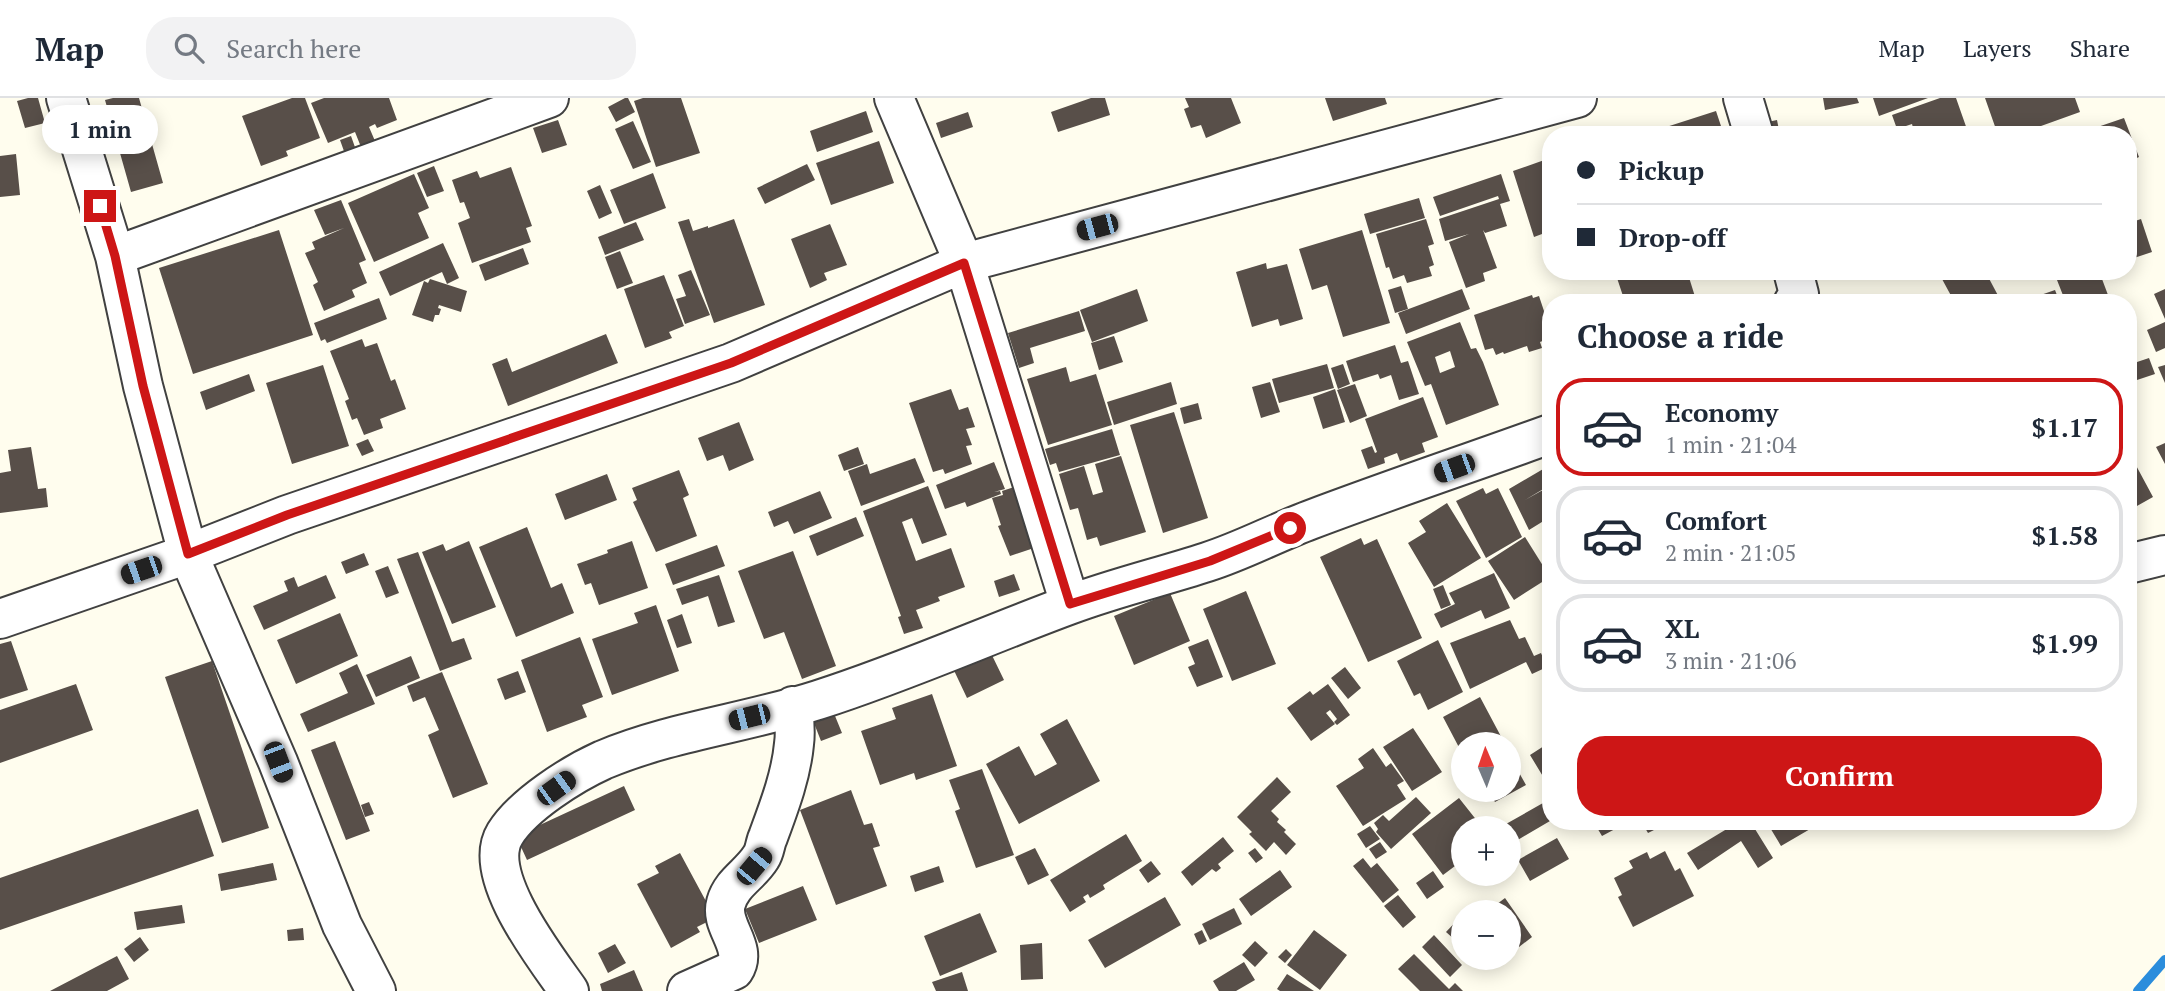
<!DOCTYPE html>
<html lang="en">
<head>
<meta charset="utf-8">
<style>
  :root { --surface:#fff; --page:#f2f2f3; --text:#1f2937; --muted:#747a83; --line:#e0e1e3; --accent:#cd1616 }
  body { margin:0; font-family:"PT Serif",serif; background:var(--page); color:var(--text); height:100vh; display:flex; flex-direction:column; font-size:26px; white-space:nowrap }
  * { box-sizing:border-box; margin:0 }
  p { font-size:23px; color:var(--muted) }
  .icon { flex:none; width:38px; height:38px; fill:none; stroke:currentColor; stroke-width:2; stroke-linecap:round; stroke-linejoin:round }
  .map { position:relative; flex:1; overflow:hidden }
  .panel { position:absolute; left:1542px; top:196px; width:595px; height:536px; display:flex; flex-direction:column; background:var(--surface); border-radius:28px; box-shadow:0 4px 18px #0003 }
  .panel>* { flex:none }
  .guide { position:absolute; left:1542px; top:28px; width:595px; height:154px; border-radius:28px; box-shadow:0 4px 18px #0003; display:grid; align-content:center; height:154px; padding:0 35px; background:var(--surface) }
  .needle { width:46px; rotate:358deg }
  .fabs { position:absolute; left:1451px; top:634px; display:grid; gap:14px }
  .fabs a { display:grid; place-items:center; width:70px; height:70px; border-radius:50%; background:var(--surface); box-shadow:0 4px 18px #0003; font-size:35px }
  .end { position:absolute; width:32px; height:32px; margin:-16px; border:9px solid #cd1616; background:#fff; box-shadow:0 0 0 4px #fff }
  .from { border-radius:50% }
  .bubble { position:absolute; height:49px; border-radius:24px; background:var(--surface); box-shadow:0 4px 18px #0003; font-size:23px; font-weight:700; line-height:49px; text-align:center }
  .car { position:absolute; width:21px; height:42px; margin:-21px -10px; border-radius:9px; box-shadow:0 0 5px 2px #0007; background:linear-gradient(#222 24%,#8ab4d8 0 40%,#222 0 76%,#8ab4d8 0 86%,#222 0) }
  .guide b { display:flex; align-items:center; gap:24px; height:66px; font-size:26px }
  .guide b+b { border-top:2px solid var(--line) }
  .guide i { width:18px; height:18px; background:var(--text) }
  ul { padding:0; list-style:none }
  li { display:flex; align-items:center; gap:21px; height:98px; margin:0 14px 10px; padding:0 21px; border:4px solid var(--line); border-radius:28px }
  li div { flex:1 }
  li b { display:block; font-size:26px }
  li em { font-style:normal; font-weight:700 }
  li.active { border-color:var(--accent) }
  li>.icon { width:63px; height:63px; stroke-width:1.5 }
  h2 { padding:0 35px; font-size:32px; line-height:84px }
  .cta { display:flex; gap:14px; margin-top:auto; padding:14px 35px }
  .cta a { flex:1; height:80px; border-radius:28px; background:var(--accent); color:#fff; font-size:28px; font-weight:700; line-height:80px; text-align:center }
  header { display:flex; align-items:center; gap:42px; box-sizing:border-box; height:98px; padding:0 35px; background:var(--surface); border-bottom:2px solid var(--line) }
  header strong { font-size:33px }
  nav { display:flex; gap:38px; margin-inline-start:auto; font-size:24px }
  .search { width:490px; height:63px; background:var(--page); display:flex; align-items:center; gap:18px; box-sizing:border-box; padding:0 24px; border-radius:28px; color:var(--muted); font-size:26px }
  .map>svg:first-child { display:block }
</style>
</head>
<body>
<header>
<strong>Map</strong>
<div class="search"><svg class="icon" aria-label="search" viewBox="0 0 24 24"><circle cx="10" cy="10" r="6"/><path d="M15 15l6 6"/></svg>Search here</div>
<nav><a>Map</a><a>Layers</a><a>Share</a></nav>
</header>
<div class="map">
<svg width="2165" height="893" viewBox="0 0 2165 893">
  <rect width="100%" height="100%" fill="#fffdee"/>
  <g fill="none" stroke-linecap="round" stroke-linejoin="round">
    <!-- stream -->
    <path stroke="#2b8ddc" stroke-width="10" d="M2138 893 2165 862"/>
  </g>
  <!-- building -->
  <path fill="#584f49" fill-rule="evenodd" d="M28 0H38L45 25 25 30 17 3Z
    M113 0H139L163 85 131 94 105 2Z
    M292 0H305L320 40 286 53 288 58 261 68 242 18Z
    M324 0H389L397 22 377 30 375 26 369 29 375 43 361 49 355 34 328 45 311 5Z
    M625 0H628L635 14 616 24 608 9Z
    M643 0H681L700 55 656 69 634 3Z
    M1091 0H1105L1110 17 1058 34 1051 14Z
    M1185 0H1231L1241 25 1206 40 1201 27 1191 30 1184 11 1189 9Z
    M1325 0H1385L1387 6 1333 23Z
    M1823 0H1857L1859 5 1825 12Z
    M1873 0H1928L1879 18Z
    M1940 0H1956L1969 37H1915L1912 26 1897 31 1892 17Z
    M1985 0H2075L2080 14 2016 37H1998Z
    M866 13 873 34 817 54 810 33Z
    M1716 13 1724 37H1661L1660 31Z
    M968 14 973 29 941 40 936 25Z
    M2124 20 2139 59 2128 64V37H2084L2083 34Z
    M558 22 567 47 542 55 533 30Z
    M1777 22 1780 37H1766L1763 25Z
    M633 23 651 64 633 71 615 31Z
    M351 38 356 52 345 56 340 42Z
    M879 43 894 85 831 107 816 65Z
    M16 56 20 97 0 99V58Z
    M1550 60V133L1534 139 1513 73Z
    M807 66 815 82 765 106 757 90Z
    M434 68 444 93 427 99 417 75Z
    M511 69 532 128 526 130 531 144 472 165 458 125 470 120 464 104 460 105 452 82 477 73 480 80Z
    M653 75 666 110 624 126 610 92Z
    M414 76 429 110 418 115 429 140 374 164 348 105Z
    M1501 76 1510 103 1500 106 1507 128 1485 135 1483 132 1497 170 1483 175 1485 183 1466 190 1449 144 1469 136 1445 143 1439 121 1499 101 1498 98 1440 118 1433 99Z
    M600 87 612 115 599 121 587 93Z
    M1419 100 1425 120 1370 136 1364 116Z
    M341 102 366 162 359 165 367 185 352 192 355 199 324 213 313 187 318 184 305 155 315 151 312 144 344 130 325 137 314 112Z
    M2132 116 2135 123 2141 121 2152 154 2128 162V117Z
    M689 121 693 133 708 128V130L734 121 765 207 714 225 678 124Z
    M1426 121 1434 146 1428 148 1434 167 1429 169 1432 178 1407 185 1404 177 1393 181 1389 169 1386 170 1376 136Z
    M636 124 644 142 605 157 598 139Z
    M830 126 847 167 824 175 827 182 810 190 791 141Z
    M279 132 313 237 193 276 159 170Z
    M1362 132 1390 225 1343 239 1327 187 1312 192 1299 151Z
    M443 145 459 180 447 186 442 174 390 198 379 174Z
    M523 150 529 166 485 183 479 167Z
    M620 153 633 185 617 191 605 159Z
    M1266 165 1267 171 1287 166 1303 221 1280 228 1278 221 1252 229 1236 174Z
    M691 172 710 217 685 226 676 201 686 198 678 177Z
    M1638 173H1687L1697 205H1643L1641 199 1625 204 1617 180Z
    M1957 173H1985L2002 205H1955L1942 181Z
    M2080 173H2099L2111 205H2066L2057 182Z
    M664 177 684 228 669 234 672 240 645 250 624 191Z
    M430 181 467 193 461 214 439 207 438 210 441 211 439 217H435L433 224 412 217 424 183 428 185Z
    M1401 188 1408 211 1395 215 1388 192Z
    M1137 191 1148 223 1092 244 1080 212Z
    M1462 191 1470 211 1406 236 1398 215Z
    M2165 191V221L2154 196Z
    M2055 192 2060 205H2021V204Z
    M1532 197 1533 200 1539 198 1550 231V240L1540 244 1542 250 1529 254 1527 248 1504 256 1503 254 1496 257 1493 250 1485 252 1474 217Z
    M379 200 387 221 327 245 325 241 321 243 314 225Z
    M1079 213 1085 233 1030 250 1034 265 1019 270 1008 235Z
    M1460 224 1471 251 1476 250 1483 264 1499 307 1446 327 1431 286 1425 288 1407 244ZM1450 253 1455 269 1440 275 1435 259Z
    M2165 224V250L2156 254 2147 232Z
    M606 236 618 265 508 308 492 266 507 260 512 274Z
    M1114 238 1123 264 1099 272 1091 245Z
    M362 241 365 249 377 245 391 283 395 281 406 311 380 321 383 330 364 337 357 320 352 322 345 303 349 301 330 253Z
    M1395 247 1401 265 1408 263 1419 296 1399 302 1391 277 1380 281 1378 276 1353 284 1346 263Z
    M2149 260 2155 276 2128 285V267Z
    M1327 266 1334 290 1279 305 1272 281Z
    M1343 266 1350 286 1338 291 1331 270Z
    M323 267 349 348 292 366 266 285Z
    M2165 267V285L2158 269Z
    M1066 269 1070 284 1096 276 1112 327 1048 347 1027 281Z
    M249 276 255 293 206 312 200 294Z
    M1171 284 1177 306 1114 327 1107 304Z
    M1270 284 1280 314 1261 320 1252 289Z
    M1355 286 1367 318 1350 325 1337 292Z
    M951 291 959 312 968 309 975 329 966 331 972 347 966 348 972 366 945 376 943 371 933 374 909 305Z
    M1335 291 1345 324 1323 331 1313 299Z
    M1423 299 1438 339 1422 345 1425 354 1400 363 1397 355 1384 360 1385 365 1368 371 1361 352 1372 348 1375 355 1377 354 1365 321Z
    M1198 305 1202 321 1184 326 1180 310Z
    M1174 314 1208 420 1163 435 1130 327Z
    M739 324 754 362 729 373 723 357 707 363 698 340Z
    M1112 331 1120 357 1059 374 1056 365 1050 367 1045 351Z
    M368 341 374 353 362 358 356 346Z
    M2165 345V366L2156 349Z
    M31 349 38 391 46 390 48 409 0 415V375L11 373 8 352Z
    M858 349 864 366 844 373 838 357Z
    M1121 358 1146 434 1100 448 1097 439 1087 442 1078 410 1070 412 1059 376 1084 368 1093 397 1103 394 1095 366Z
    M915 360 925 384 861 408 848 373 867 366 870 376Z
    M2132 360 2153 399 2128 413V362Z
    M994 364 1005 391 994 394 1000 393 1001 396 967 409 965 404 945 411 936 387Z
    M1550 367V387L1525 402 1550 388V419L1529 432 1509 391Z
    M679 372 689 397 683 400 697 438 656 454 633 404 637 402 632 390Z
    M607 376 617 402 565 422 555 396Z
    M1020 387 1040 448 1010 458 998 428 1001 427 992 400 1003 397 1002 393Z
    M928 388 947 437 922 446 912 420 902 424 916 463 951 450 965 489 938 499 940 503 916 512 923 530 904 536 898 519 901 518 863 413Z
    M1483 390 1486 396 1498 390 1522 439 1486 460 1456 403Z
    M820 393 832 420 794 436 788 423 774 429 768 414Z
    M1447 405 1481 460 1434 489 1408 445 1426 434 1419 423Z
    M856 419 864 438 817 458 809 438Z
    M527 429 551 490 562 485 574 515 516 539 479 449Z
    M1525 439 1550 479 1514 502 1488 463Z
    M1361 440 1364 447 1377 441 1422 540 1368 564 1320 459Z
    M469 443 496 509 452 526 422 454 443 446 446 453Z
    M632 443 648 490 599 507 591 485 585 487 577 466 608 455 607 452Z
    M717 447 725 468 673 487 665 466Z
    M793 453 836 568 802 581 784 534 764 541 738 473Z
    M418 454 452 544 464 540 472 561 440 573 397 461Z
    M364 455 369 467 346 476 341 464Z
    M388 468 399 495 386 500 375 473Z
    M1494 475 1510 510 1485 521 1481 512 1441 530 1434 516 1455 506 1449 495Z
    M1014 476 1020 492 999 499 994 483Z
    M326 477 336 500 264 532 253 508 288 493 284 483 294 479 298 489Z
    M719 477 735 524 718 529 708 498 682 507 676 491Z
    M1443 487 1451 507 1441 511 1433 491Z
    M1246 493 1276 566 1232 583 1203 511Z
    M1170 495 1190 543 1134 567 1114 518Z
    M656 507 679 573 612 597 592 541 638 525 634 515Z
    M340 515 358 558 296 586 277 542Z
    M682 516 692 545 677 550 667 522Z
    M1510 522 1519 541 1525 539 1534 558 1541 555 1547 569 1532 576 1526 564 1470 591 1450 545Z
    M580 539 603 599 582 607 587 619 547 634 521 562Z
    M1208 541 1223 579 1197 589 1188 569 1195 566 1188 549Z
    M1438 542 1463 594 1428 612 1420 595 1414 598 1397 563Z
    M11 543 28 592 0 601V546Z
    M987 547 1004 582 967 600 950 564Z
    M411 558 420 580 376 599 366 577Z
    M212 563 269 730 222 745 165 579Z
    M357 566 375 606 308 634 300 616 348 595 339 575Z
    M1345 569 1361 590 1348 601 1331 580Z
    M518 573 526 594 505 602 497 581Z
    M442 574 488 686 453 700 428 637 439 632 425 599 413 604 407 588Z
    M76 586 93 632 0 665V612Z
    M1328 586 1350 617 1337 627 1334 624 1337 621 1330 612 1326 615 1335 626 1311 643 1287 610 1310 593 1313 597Z
    M932 596 957 668 916 682 914 675 880 687 861 633 896 621 892 610Z
    M1480 599 1505 646H1463V657L1443 619Z
    M833 613 842 635 821 643 812 620Z
    M1067 621 1100 683 1019 726 986 666 1019 648 1035 678 1057 666 1040 636Z
    M1413 630 1442 674 1412 693 1383 649Z
    M335 643 370 733 346 742 311 652Z
    M1544 648 1550 659V690L1530 657Z
    M1373 650 1386 669 1391 665 1404 683 1397 687 1406 701 1363 728 1336 688 1364 670 1358 661Z
    M982 671 1014 757 976 770 955 713 960 711 949 682Z
    M1517 671 1526 687 1495 704 1487 691H1508V676Z
    M1277 679 1291 694 1271 713 1279 721 1277 724 1286 732 1284 734 1296 746 1286 757 1274 744 1266 753 1249 736 1252 734 1237 719Z
    M624 688 635 712 527 762 516 738Z
    M851 692 864 727 872 725 880 748 873 750 887 788 836 807 800 712Z
    M1416 699 1431 715 1391 751 1376 734 1378 731 1374 725 1383 717 1389 723Z
    M1459 700 1478 724 1481 722 1487 730H1463V762L1443 777 1412 736Z
    M369 704 374 716 365 719 361 707Z
    M1543 705 1550 717V723L1516 743 1506 726Z
    M198 711 214 758 0 832V780Z
    M1593 723H1630L1602 738Z
    M1641 723H1661L1651 728 1654 732 1648 735Z
    M1740 723H1750L1773 760 1758 770 1741 743 1698 772 1687 755Z
    M1766 723H1814L1817 727 1781 748Z
    M1370 728 1380 741 1366 750 1357 736Z
    M1126 736 1142 763 1103 787 1105 791 1090 800 1088 796 1083 799 1086 804 1070 814 1050 782Z
    M1223 739 1234 753 1218 766 1221 770 1216 774 1212 771 1192 788 1181 774Z
    M1557 740 1569 761 1530 783 1518 762Z
    M1380 744 1387 754 1376 761 1369 751Z
    M1035 750 1049 777 1028 787 1015 759Z
    M1255 750 1263 760 1256 765 1248 755Z
    M1665 753 1675 773 1680 770 1694 798 1633 829 1618 799 1622 797 1614 780 1633 770 1629 763 1647 754 1650 761Z
    M680 755 715 820 697 829 700 834 671 850 637 786 659 775 655 768Z
    M1363 760 1371 770 1377 765 1399 792 1383 805 1353 768Z
    M1151 763 1161 776 1148 785 1139 772Z
    M273 765 277 782 221 793 218 776Z
    M939 768 944 784 915 794 910 778Z
    M1280 772 1292 789 1251 818 1239 801Z
    M1433 773 1444 789 1427 801 1416 785Z
    M803 788 817 822 759 845 745 811Z
    M1398 797 1416 819 1403 830 1384 808Z
    M1165 799 1181 827 1105 870 1088 842Z
    M1505 800 1532 839 1519 849 1508 834V814H1491L1489 812Z
    M182 807 185 825 137 832 134 814Z
    M1234 810 1242 826 1210 842 1202 826Z
    M980 815 997 854 940 878 924 838Z
    M1463 816V849L1446 834Z
    M303 830 304 842 288 843 287 832Z
    M1202 832 1207 843 1199 847 1194 836Z
    M1314 832 1347 857 1320 892 1287 867Z
    M1434 837 1462 867 1450 879 1422 849Z
    M140 839 149 852 134 864 124 851Z
    M1255 843 1268 855 1255 869 1242 857Z
    M1042 845 1043 881 1021 882 1020 847Z
    M615 846 626 865 608 875 598 855Z
    M1286 851 1292 857 1285 865 1278 859Z
    M1414 856 1449 891 1455 885 1463 893H1420L1398 871Z
    M117 858 129 881 107 893H50Z
    M1244 864 1255 882 1236 893H1219L1213 883Z
    M634 872 643 893H602L600 886Z
    M962 874 968 893H936L932 884Z
    M1287 876 1314 893H1280L1277 891Z"/>
  <g fill="none" stroke-linecap="round" stroke-linejoin="round">
    <!-- minor casing -->
    <g stroke="#414141" stroke-width="42">
      <path id="minor" d="M66 0 115 158 143 288 188 456 278 664 342 827 376 893
        M894 0 964 165 1070 506
        M1743 0 1754 37
        M115 158 549 0
        M1793 173 1799 196 1793 205
        M2128 466 2165 457
        M0 521 188 456 287 417 731 265 964 165 1577 0
        M569 893C546 860 480 777 505 736 523 707 572 676 603 662 672 633 747 625 818 602 903 575 985 538 1069 507 1114 490 1161 479 1207 464 1242 453 1275 435 1310 422 1389 392 1470 365 1550 336
        M687 893 734 872C749 849 719 828 726 805 732 784 750 777 761 759 765 753 765 745 768 739 779 709 791 678 794 646 796 633 794 620 793 608"/>
    </g>
    <!-- minor -->
    <use href="#minor" stroke="#fff" stroke-width="38"/>
  </g>
  <g fill="none" stroke-linecap="round" stroke-linejoin="round">
    <!-- route -->
    <path stroke="#cd1616" stroke-width="9" d="M100 108 115 158 143 288 188 456 287 417 731 265 964 165 1070 506 1210 463 1290 430"/>
  </g>
</svg>
<div class="fabs">
<a><svg class="needle" viewBox="-14 -14 28 28"><path d="M0-13l5 13h-10z" fill="#e53935"/><path d="M0 13l5-13h-10z" fill="#747a83"/></svg></a>
<a>+</a>
<a>−</a>
</div>
<i class="end from" style="left:1290px;top:430px"></i>
<i class="end" style="left:100px;top:108px"></i>
<div class="bubble" style="left:42px;top:7px;width:116px">1 min</div>
<i class="car" style="left:1097px;top:129px;rotate:255deg"></i>
<i class="car" style="left:1454px;top:370px;rotate:250deg"></i>
<i class="car" style="left:141px;top:472px;rotate:251deg"></i>
<i class="car" style="left:749px;top:619px;rotate:256deg"></i>
<i class="car" style="left:278px;top:664px;rotate:159deg"></i>
<i class="car" style="left:556px;top:690px;rotate:54deg"></i>
<i class="car" style="left:754px;top:768px;rotate:40deg"></i>
<div class="guide">
<b><i class="from"></i>Pickup</b>
<b><i></i>Drop-off</b>
</div>
<section class="panel">
<h2>Choose a ride</h2>
<ul>
<li class="active"><svg class="icon" aria-label="car" viewBox="0 0 24 24"><path d="M5 17H2v-5l4-1 3-4h7l3 4 3 1v5h-3M9 17h6M6 11h13"/><circle cx="7" cy="17" r="2"/><circle cx="17" cy="17" r="2"/></svg><div><b>Economy</b><p>1 min · 21:04</p></div><em>$1.17</em></li>
<li><svg class="icon" aria-label="car" viewBox="0 0 24 24"><path d="M5 17H2v-5l4-1 3-4h7l3 4 3 1v5h-3M9 17h6M6 11h13"/><circle cx="7" cy="17" r="2"/><circle cx="17" cy="17" r="2"/></svg><div><b>Comfort</b><p>2 min · 21:05</p></div><em>$1.58</em></li>
<li><svg class="icon" aria-label="car" viewBox="0 0 24 24"><path d="M5 17H2v-5l4-1 3-4h7l3 4 3 1v5h-3M9 17h6M6 11h13"/><circle cx="7" cy="17" r="2"/><circle cx="17" cy="17" r="2"/></svg><div><b>XL</b><p>3 min · 21:06</p></div><em>$1.99</em></li>
</ul>
<div class="cta"><a>Confirm</a></div>
</section>
</div>
</body>
</html>
